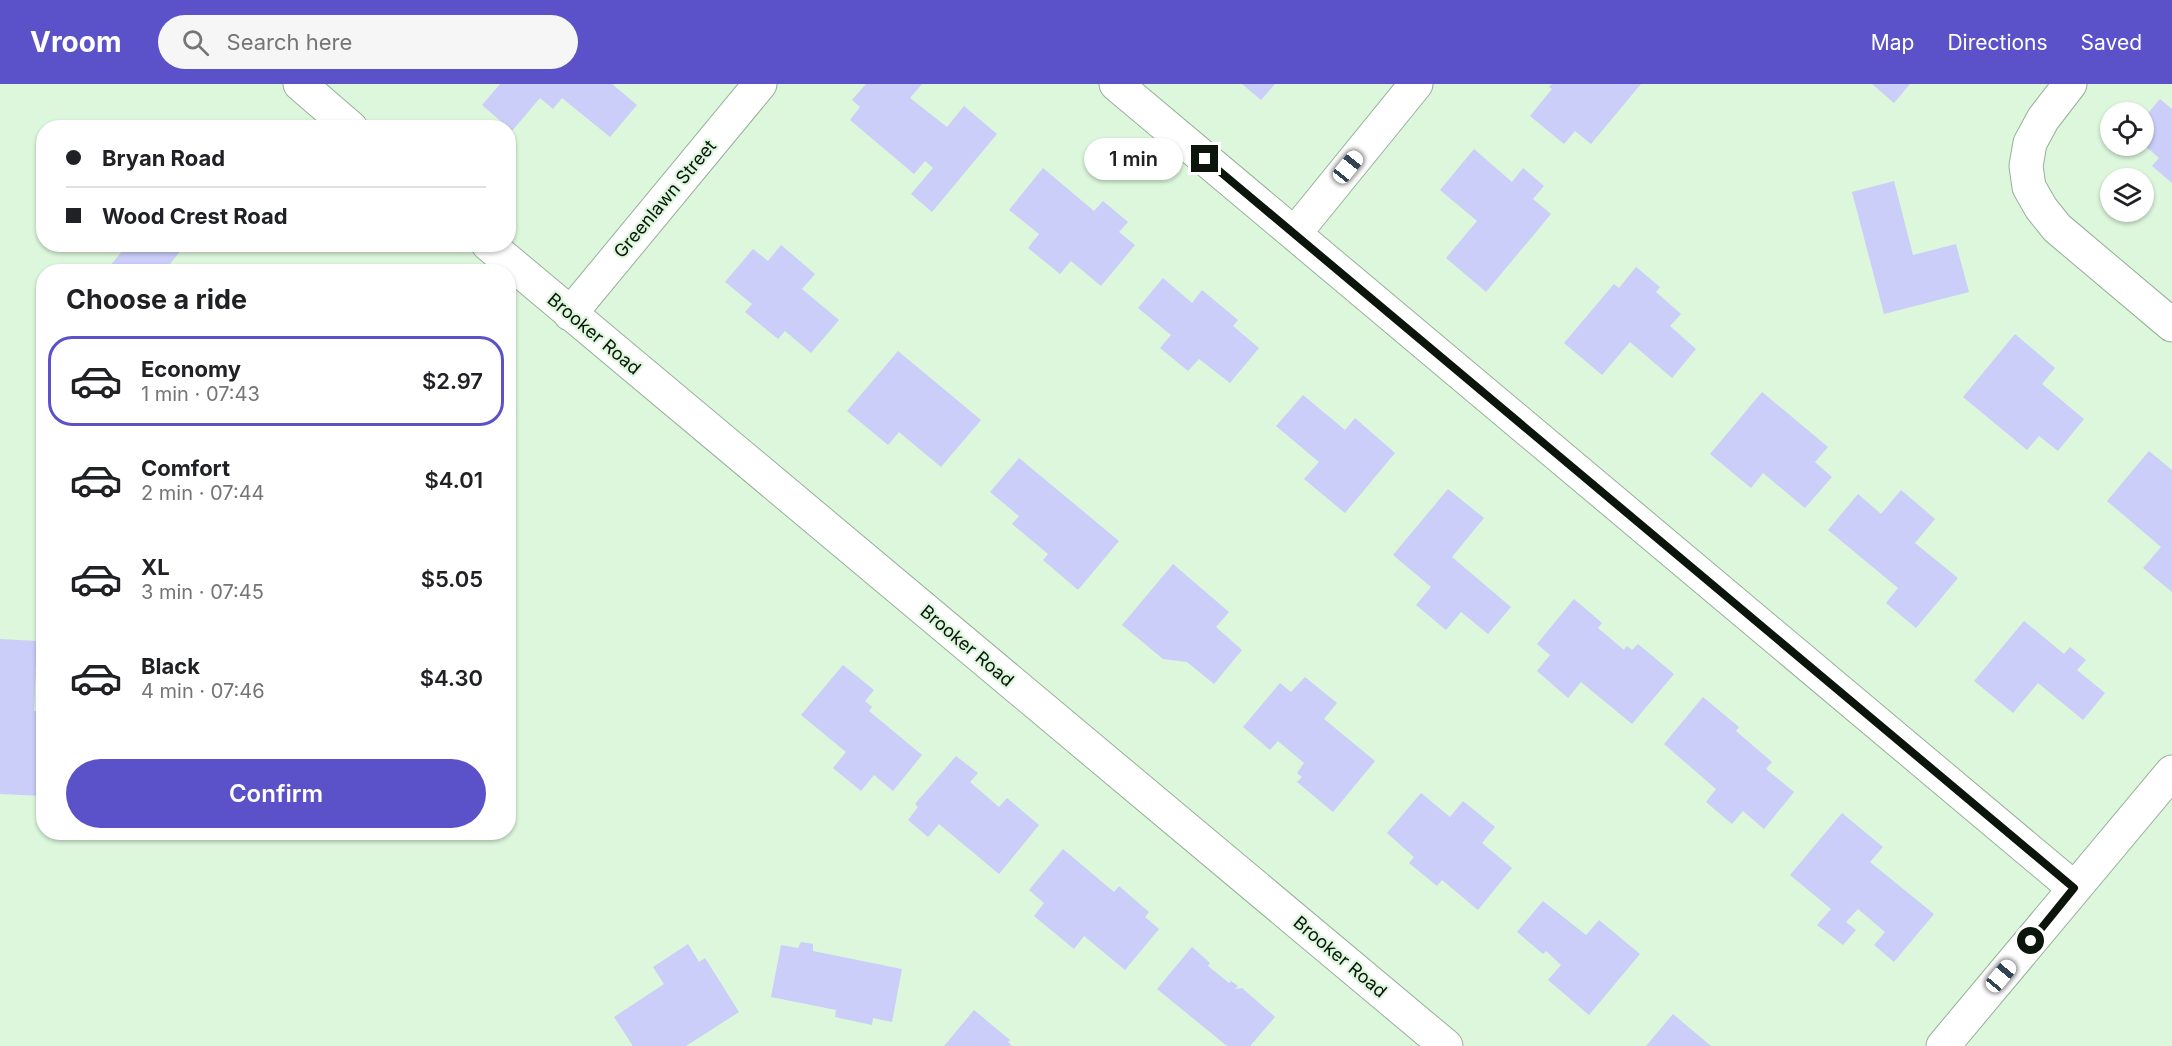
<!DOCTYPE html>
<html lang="en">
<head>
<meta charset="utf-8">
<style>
  :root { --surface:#fff; --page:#f6f6f6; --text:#202124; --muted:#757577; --line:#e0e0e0; --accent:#5b52ca }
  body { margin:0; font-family:Inter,sans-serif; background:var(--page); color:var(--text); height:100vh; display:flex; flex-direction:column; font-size:22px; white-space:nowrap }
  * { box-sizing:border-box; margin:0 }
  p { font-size:20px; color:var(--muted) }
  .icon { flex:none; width:33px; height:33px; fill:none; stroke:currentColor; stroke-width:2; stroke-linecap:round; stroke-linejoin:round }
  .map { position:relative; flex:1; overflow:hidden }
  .side { position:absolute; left:36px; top:180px; width:480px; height:576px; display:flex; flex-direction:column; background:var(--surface); border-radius:24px; box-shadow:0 2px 4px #0004 }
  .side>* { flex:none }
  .banner { position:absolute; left:36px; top:36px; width:480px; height:132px; border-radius:24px; box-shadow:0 2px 4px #0004; display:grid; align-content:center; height:132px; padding:0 30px; background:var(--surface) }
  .controls { position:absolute; left:2100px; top:18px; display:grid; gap:12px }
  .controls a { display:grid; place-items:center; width:54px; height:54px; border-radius:50%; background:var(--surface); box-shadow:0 2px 4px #0004; font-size:30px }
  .end { position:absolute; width:27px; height:27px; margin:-14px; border:8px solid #0c150c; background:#fff; box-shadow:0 0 0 3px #fff }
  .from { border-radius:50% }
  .bubble { position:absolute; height:42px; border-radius:21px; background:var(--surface); box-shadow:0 2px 4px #0004; font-size:20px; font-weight:600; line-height:42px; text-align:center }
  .car { position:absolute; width:18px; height:36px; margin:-18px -9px; border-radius:8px; box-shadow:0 0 4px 2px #0007; background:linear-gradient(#fff 24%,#345 0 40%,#fff 0 76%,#345 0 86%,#fff 0) }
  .banner b { display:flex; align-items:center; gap:21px; height:57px; font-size:22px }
  .banner b+b { border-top:2px solid var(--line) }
  .banner i { width:15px; height:15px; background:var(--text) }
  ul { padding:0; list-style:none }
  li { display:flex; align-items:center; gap:18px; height:90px; margin:0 12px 9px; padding:0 18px; border:3px solid transparent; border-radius:24px }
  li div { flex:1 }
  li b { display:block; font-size:22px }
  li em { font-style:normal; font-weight:600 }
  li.selected { border-color:var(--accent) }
  li>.icon { width:54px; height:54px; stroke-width:1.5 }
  h2 { padding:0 30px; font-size:27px; line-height:72px }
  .cta { display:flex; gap:12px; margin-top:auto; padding:12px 30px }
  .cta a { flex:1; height:69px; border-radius:36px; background:var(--accent); color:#fff; font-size:24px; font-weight:600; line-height:69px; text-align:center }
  header { display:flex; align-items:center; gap:36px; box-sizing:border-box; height:84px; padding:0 30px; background:var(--accent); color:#fff }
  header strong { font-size:28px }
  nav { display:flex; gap:33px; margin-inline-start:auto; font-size:21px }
  .search { width:420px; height:54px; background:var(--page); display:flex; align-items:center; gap:15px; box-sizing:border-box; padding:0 21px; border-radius:33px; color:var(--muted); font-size:22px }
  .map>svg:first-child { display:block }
</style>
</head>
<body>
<header>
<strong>Vroom</strong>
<div class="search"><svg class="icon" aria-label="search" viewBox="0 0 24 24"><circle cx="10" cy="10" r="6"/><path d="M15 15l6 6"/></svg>Search here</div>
<nav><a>Map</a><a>Directions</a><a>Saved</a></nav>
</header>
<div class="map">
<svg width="2172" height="962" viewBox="0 0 2172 962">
  <rect width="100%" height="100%" fill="#dcf7dc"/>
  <!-- building -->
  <path fill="#cacef9" d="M500 0H612L637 21 610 53 562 14 553 25 540 14 512 47 482 21Z
    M866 0H922L910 14 947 43 964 22 997 50 932 128 911 110 933 84 925 77 914 90 850 36 860 23 852 16Z
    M1242 0H1275L1261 16Z
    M1552 0H1641L1591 60 1575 47 1564 60 1530 32 1552 5 1549 3Z
    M1872 0H1910L1894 19Z
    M2160 15 2172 25V99L2152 82 2159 74 2144 61V34Z
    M1474 65 1512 98 1523 84 1544 102 1533 115 1551 130 1486 208 1446 174 1477 137 1440 106Z
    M1043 84 1094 127 1103 117 1128 138 1119 148 1135 161 1101 202 1071 177 1060 190 1028 164 1039 150 1009 126Z
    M1894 97 1913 171 1956 160 1969 208 1884 230 1852 108Z
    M128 160H186L170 180 179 188H105Z
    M781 161 815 190 802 205 839 236 811 269 785 247 778 255 745 228 752 220 725 198 753 165 768 177Z
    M1636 183 1660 203 1656 208 1681 230 1670 242 1696 265 1672 294 1630 258 1602 291 1564 259 1614 200 1619 204Z
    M1163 194 1192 219 1202 206 1238 236 1233 242 1259 264 1230 299 1199 275 1188 287 1160 264 1171 251 1138 224Z
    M2015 250 2055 284 2042 300 2084 335 2058 367 2039 352 2027 366 1963 313Z
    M898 267 981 336 941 383 899 348 888 361 847 327Z
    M1762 308 1828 363 1815 378 1832 393 1805 424 1763 389 1751 404 1710 370Z
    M1303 311 1345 346 1355 334 1395 369 1345 429 1304 395 1319 378 1276 342Z
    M2149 367 2172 386V508L2143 484 2161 463 2107 417Z
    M1019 374 1119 457 1078 506 1043 476 1048 470 1012 440 1019 432 990 408Z
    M1448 405 1484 434 1452 473 1511 523 1488 550 1461 528 1446 546 1416 521 1431 503 1393 471Z
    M1901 406 1935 435 1915 459 1958 494 1916 544 1886 519 1898 504 1828 446 1858 410 1881 430Z
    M1173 480 1229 528 1216 543 1242 566 1214 600 1187 578 1163 575 1122 541Z
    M1574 515 1602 539 1598 544 1624 566 1627 562 1632 566 1638 560 1674 590 1632 640 1581 598 1568 614 1537 587 1550 571 1537 560Z
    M2024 537 2064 570 2070 563 2086 576 2077 586 2105 609 2083 636 2038 599 2013 629 1974 597Z
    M0 555 37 557 34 627H44V712L0 710Z
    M843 581 874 606 865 617 872 623 869 627 922 671 893 707 874 691 861 707 833 684 846 668 801 631Z
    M1305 593 1337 619 1324 635 1375 677 1333 728 1297 698 1302 693 1297 689 1304 679 1278 657 1270 666 1243 643 1280 599 1291 608Z
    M1703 613 1739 643 1736 647 1772 678 1766 685 1794 708 1764 745 1743 727 1732 740 1706 718 1716 705 1664 660Z
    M956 672 978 689 970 698 999 723 1007 714 1039 741 999 790 939 740 928 753 908 736 918 723 915 720Z
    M1421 709 1450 733 1463 717 1495 743 1482 759 1512 784 1478 826 1442 796 1437 802 1409 779 1414 773 1387 749Z
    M1842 729 1883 763 1870 778 1934 830 1894 878 1874 861 1885 848 1858 825 1846 838 1856 846 1843 861 1817 841 1831 825 1790 791Z
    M1063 765 1114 808 1119 802 1149 828 1145 833 1159 845 1125 886 1084 852 1074 865 1034 832 1044 819 1029 806Z
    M1543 817 1586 851 1599 836 1640 870 1589 931 1548 896 1561 881 1546 867 1543 870 1517 848Z
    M801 858 813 860V867L902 885 892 938 873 934 872 941 835 933 836 926 771 913 781 861 798 864Z
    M688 860 699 878 705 874 739 928 686 962H633L614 933 664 900 653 883Z
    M1192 863 1210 879 1208 882 1229 899 1231 897 1238 902 1235 905 1242 904 1275 933 1250 962H1227L1157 905Z
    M974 926 1010 956 1008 958 1012 962H944Z
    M1673 930 1711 962H1646Z"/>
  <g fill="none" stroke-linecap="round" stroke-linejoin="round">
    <!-- street casing -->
    <g stroke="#97b198" stroke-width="35">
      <path id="street" d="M300 0 351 44
        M1116 0 2074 804
        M2070 0 2043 35 2030 59 2026 82 2029 103 2041 124 2057 144 2172 241
        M1295 149 1416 0
        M488 160 1446 962
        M570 230 760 0"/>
    </g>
    <!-- secondary casing -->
    <g stroke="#97b198" stroke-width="35">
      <path id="secondary" d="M1943 962 2172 688"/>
    </g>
    <!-- street -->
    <use href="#street" stroke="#fff" stroke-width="33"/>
    <!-- secondary -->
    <use href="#secondary" stroke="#fff" stroke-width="33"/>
  </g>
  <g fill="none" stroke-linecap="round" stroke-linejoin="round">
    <!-- route -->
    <path stroke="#0c150c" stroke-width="8" d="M1205 75 2074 804 2031 857"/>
  </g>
  <g text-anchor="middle" stroke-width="4.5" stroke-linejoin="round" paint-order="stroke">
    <!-- street labels -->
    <g font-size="18" fill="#0c150c" stroke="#dcf7dc">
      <text transform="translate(665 115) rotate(-50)" y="6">Greenlawn Street</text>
      <text transform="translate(594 250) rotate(40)" y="6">Brooker Road</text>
      <text transform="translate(967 562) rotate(40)" y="6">Brooker Road</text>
      <text transform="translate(1340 873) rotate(40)" y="6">Brooker Road</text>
    </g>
  </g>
</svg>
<div class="controls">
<a><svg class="icon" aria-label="locate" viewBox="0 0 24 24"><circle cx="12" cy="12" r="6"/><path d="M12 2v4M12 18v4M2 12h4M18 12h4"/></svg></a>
<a><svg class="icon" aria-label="layers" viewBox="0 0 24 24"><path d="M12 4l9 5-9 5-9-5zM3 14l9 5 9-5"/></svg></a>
</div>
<i class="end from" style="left:2031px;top:857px"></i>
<i class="end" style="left:1205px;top:75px"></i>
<div class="bubble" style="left:1084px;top:54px;width:99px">1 min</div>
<i class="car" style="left:1348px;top:83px;rotate:39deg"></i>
<i class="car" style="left:2001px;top:892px;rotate:40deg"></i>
<div class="banner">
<b><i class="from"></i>Bryan Road</b>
<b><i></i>Wood Crest Road</b>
</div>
<section class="side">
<h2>Choose a ride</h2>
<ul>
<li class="selected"><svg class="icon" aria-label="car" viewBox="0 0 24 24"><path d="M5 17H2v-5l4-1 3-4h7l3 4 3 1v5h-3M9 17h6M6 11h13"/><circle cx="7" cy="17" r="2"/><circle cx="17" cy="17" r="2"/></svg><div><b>Economy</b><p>1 min · 07:43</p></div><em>$2.97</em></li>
<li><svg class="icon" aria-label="car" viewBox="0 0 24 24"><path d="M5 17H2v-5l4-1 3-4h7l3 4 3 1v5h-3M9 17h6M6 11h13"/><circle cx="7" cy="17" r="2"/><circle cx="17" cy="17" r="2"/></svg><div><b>Comfort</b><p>2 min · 07:44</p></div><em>$4.01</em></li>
<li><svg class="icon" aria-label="car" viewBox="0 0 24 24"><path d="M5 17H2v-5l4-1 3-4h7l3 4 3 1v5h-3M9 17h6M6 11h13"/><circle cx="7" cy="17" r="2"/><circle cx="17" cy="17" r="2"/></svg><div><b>XL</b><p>3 min · 07:45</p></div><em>$5.05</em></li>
<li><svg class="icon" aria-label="car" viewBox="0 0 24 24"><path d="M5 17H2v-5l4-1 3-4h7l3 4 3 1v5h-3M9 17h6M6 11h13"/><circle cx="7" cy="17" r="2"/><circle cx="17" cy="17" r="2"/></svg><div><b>Black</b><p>4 min · 07:46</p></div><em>$4.30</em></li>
</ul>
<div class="cta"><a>Confirm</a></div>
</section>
</div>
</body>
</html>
